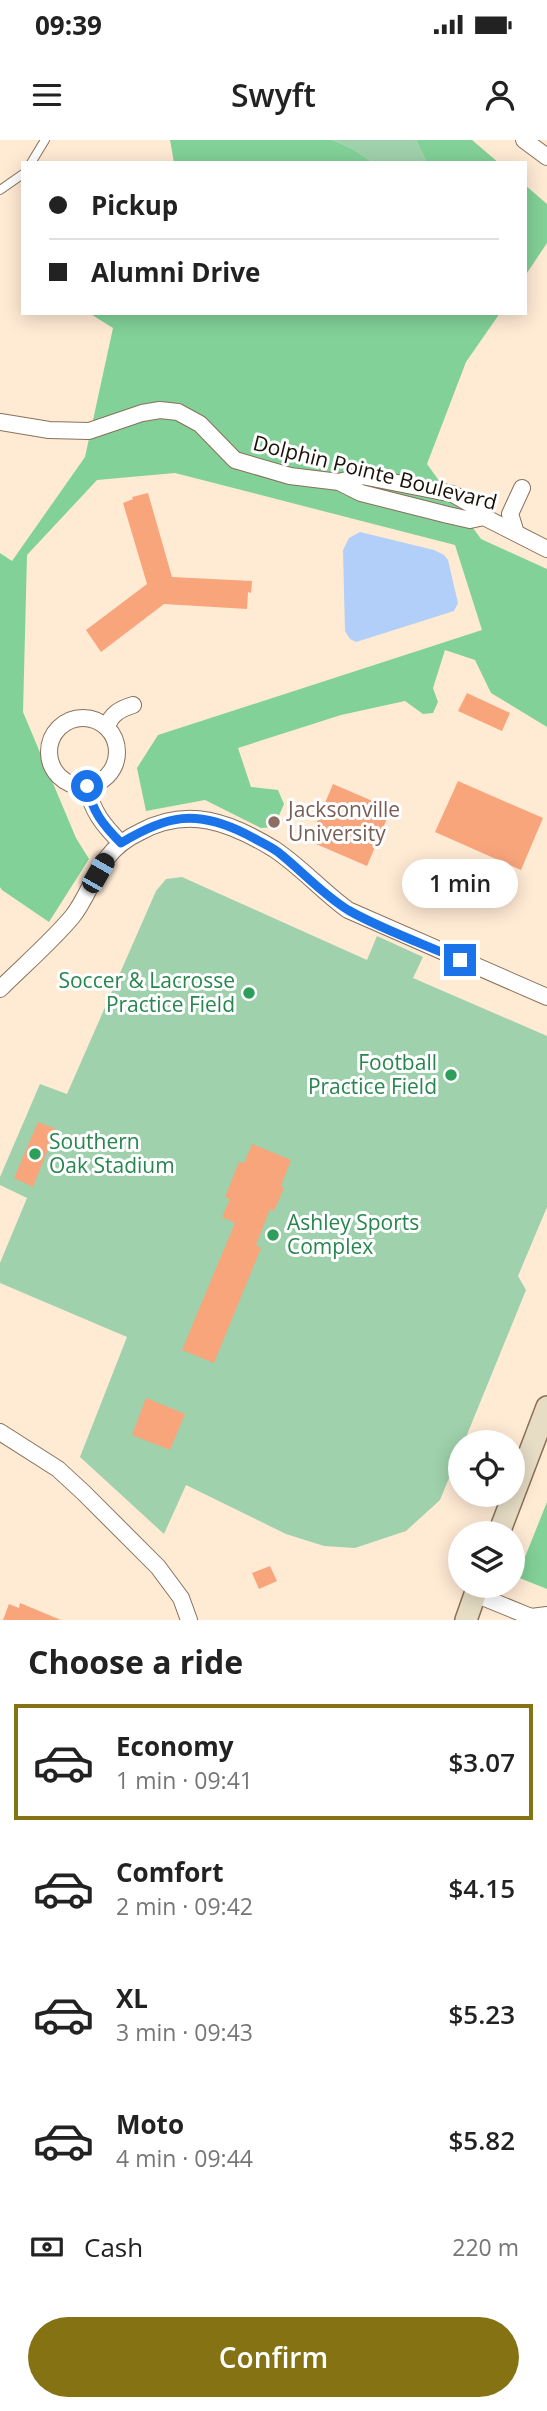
<!DOCTYPE html>
<html lang="en">
<head>
<meta charset="utf-8">
<style>
  :root { --surface:#fff; --page:#f6f6f6; --text:#222; --muted:#767676; --line:#e0e0e0; --accent:#847213 }
  body { margin:0; font-family:"Open Sans",sans-serif; background:var(--page); color:var(--text); height:100vh; display:flex; flex-direction:column; font-size:26px; white-space:nowrap }
  * { box-sizing:border-box; margin:0 }
  p { font-size:23px; color:var(--muted) }
  .icon { flex:none; width:38px; height:38px; fill:none; stroke:currentColor; stroke-width:2; stroke-linecap:round; stroke-linejoin:round }
  .map { position:relative; height:1480px; overflow:hidden }
  .panel { display:flex; flex-direction:column; background:var(--surface); flex:1 }
  .panel>* { flex:none }
  .guide { position:absolute; left:21px; top:21px; width:506px; height:154px; border-radius:0px; box-shadow:0 4px 18px #0003; display:grid; align-content:center; height:154px; padding:0 28px; background:var(--surface) }
  .buttons { position:absolute; left:448px; top:1290px; display:grid; gap:14px }
  .buttons a { display:grid; place-items:center; width:77px; height:77px; border-radius:50%; background:var(--surface); box-shadow:0 4px 18px #0003; font-size:35px }
  .end { position:absolute; width:32px; height:32px; margin:-16px; border:9px solid #1a73e8; background:#fff; box-shadow:0 0 0 4px #fff }
  .from { border-radius:50% }
  .bubble { position:absolute; height:49px; border-radius:24px; background:var(--surface); box-shadow:0 4px 18px #0003; font-size:23px; font-weight:600; line-height:49px; text-align:center }
  .car { position:absolute; width:21px; height:42px; margin:-21px -10px; border-radius:9px; box-shadow:0 0 5px 2px #0007; background:linear-gradient(#222 24%,#8ab4d8 0 40%,#222 0 76%,#8ab4d8 0 86%,#222 0) }
  .guide b { display:flex; align-items:center; gap:24px; height:66px; font-size:26px }
  .guide b+b { border-top:2px solid var(--line) }
  .guide i { width:18px; height:18px; background:var(--text) }
  ul { padding:0; list-style:none }
  li { display:flex; align-items:center; gap:21px; height:116px; margin:0 14px 10px; padding:0 14px; border:4px solid transparent; border-radius:0px }
  li div { flex:1 }
  li b { display:block; font-size:26px }
  li em { font-style:normal; font-weight:600 }
  li.on { border-color:var(--accent) }
  li>.icon { width:63px; height:63px; stroke-width:1.5 }
  h2 { padding:0 28px; font-size:32px; line-height:84px }
  .pay { display:flex; align-items:center; gap:18px; height:77px; padding:0 28px; font-size:26px }
  .pay p { margin-inline-start:auto }
  .action { display:flex; gap:14px; margin-top:auto; padding:14px 28px }
  .action a { flex:1; height:80px; border-radius:42px; background:var(--accent); color:#fff; font-size:28px; font-weight:600; line-height:80px; text-align:center }
  .status { display:flex; justify-content:space-between; align-items:center; height:49px; padding:0 35px; background:var(--surface); direction:ltr }
  .status svg { height:19px; fill:currentColor }
  header { display:flex; justify-content:space-between; align-items:center; height:91px; padding:0 28px; background:var(--surface); font-size:32px; font-weight:600 }
  .map>svg:first-child { display:block }
</style>
</head>
<body>
<div class="status"><b>09:39</b><svg viewBox="0 0 49 12"><path d="M0 12V9h3v3zM5 12V6h3v6zM10 12V3h3v9zM15 12V0h3v12zM26 1h20v11H26zM47 4h2v5h-2z"/></svg></div>
<header><svg class="icon" aria-label="menu" viewBox="0 0 24 24"><path d="M4 6h16M4 12h16M4 18h16"/></svg>Swyft<svg class="icon" aria-label="person" viewBox="0 0 24 24"><circle cx="12" cy="8" r="4"/><path d="M4 21q1-7 8-7t8 7"/></svg></header>
<div class="map">
<svg width="547" height="1480" viewBox="0 0 547 1480">
  <rect width="100%" height="100%" fill="#ffead4"/>
  <!-- green -->
  <path fill="#9fd1ac" d="M332 0H416L427 23H374L351 8Z
    M182 737 367 820 377 796 423 817 413 838 547 896V1067L518 1136 526 1150 464 1302H460V1311L440 1360 406 1391 355 1408 324 1406 286 1394 186 1345 164 1394 80 1317 127 1197 0 1143V1123L27 1058 0 1045V1037L40 944 67 954 156 751 166 739Z"/>
  <!-- forest -->
  <path fill="#82d198" d="M170 0H332L351 8 374 23H174Z
    M416 0H472L499 23H427Z
    M525 45 547 64V103L525 136Z
    M89 173H500L466 222 427 324 481 399 547 429V587L491 553 475 520 445 510 433 548 438 562 433 573 423 574 405 561 341 575 238 608 251 647 278 650 284 664 274 687 261 688 205 660 146 671 137 628 158 595 482 490 455 405 175 333 97 340 27 415 23 572 76 698 89 719 49 782 2 750 0 747V413L12 421 85 317 113 188Z
    M547 1362V1449L517 1437Z"/>
  <!-- water -->
  <path fill="#b1cff9" d="M360 392 434 410 444 415 448 420 458 463 454 471 356 502 350 499 345 491 343 410 349 398Z"/>
  <!-- building -->
  <path fill="#f8a57c" d="M148 353 172 437 252 441 251 453 248 452 247 469 164 464 101 512 86 490 147 444 123 363 133 359 132 357Z
    M467 553 510 573 502 591 458 571Z
    M458 641 543 678 521 730 435 692Z
    M333 644 391 669 367 726 309 701Z
    M38 982 56 989 33 1047 14 1038Z
    M252 1004 291 1020 281 1046 284 1048 274 1071 270 1069 256 1105 261 1108 214 1223 182 1210 235 1083 222 1077 230 1059 225 1057 239 1022 244 1023Z
    M146 1258 185 1274 170 1310 132 1295Z
    M270 1426 277 1441 259 1449 252 1433Z
    M20 1463 61 1480H3L9 1464 19 1468Z"/>
  <g fill="none" stroke-linecap="round" stroke-linejoin="round">
    <!-- service casing -->
    <g stroke="#887159" stroke-width="10">
      <path id="service" d="M31 23 45 0
        M0 50 23 34"/>
    </g>
    <!-- minor casing -->
    <g stroke="#887159" stroke-width="18">
      <path id="minor" d="M524 0 547 17
        M0 282 49 290 89 291 142 273 160 270 178 272 200 284 235 320 290 336 339 342 361 353 448 375 470 380 484 377 547 409
        M339 342 362 336 453 354 479 369 484 377
        M516 393 510 374 522 348
        M49 612a34 34 0 1 1 68 0a34 34 0 1 1-68 0Z
        M107 587C111 574 120 569 133 565
        M87 647C92 671 103 685 121 703
        M0 849C24 825 50 803 72 777 86 760 93 736 107 718 116 706 127 698 140 692 188 666 230 682 274 709 300 726 323 752 348 770L547 857
        M0 1292 58 1329 84 1353 158 1427 181 1458 189 1480
        M475 1454 531 1477 547 1475"/>
    </g>
    <!-- secondary casing -->
    <g stroke="#887159" stroke-width="24">
      <path id="secondary" d="M499 1393 547 1267
        M466 1480 478 1446"/>
    </g>
    <!-- service -->
    <use href="#service" stroke="#fff" stroke-width="8"/>
    <!-- minor -->
    <use href="#minor" stroke="#fff" stroke-width="16"/>
    <!-- secondary -->
    <use href="#secondary" stroke="#e7ddc5" stroke-width="21"/>
  </g>
  <g fill="none" stroke-linecap="round" stroke-linejoin="round">
    <!-- route -->
    <path stroke="#1a73e8" stroke-width="9" d="M87 646C92 671 103 685 121 703 167 675 196 669 246 694 256 700 269 705 278 712 302 731 322 754 348 770 383 790 424 804 460 820"/>
  </g>
  <!-- markers -->
  <circle fill="#8d6e63" stroke="#fff" stroke-width="2.5" cx="274" cy="682" r="7"/>
  <g fill="#2e9e5b" stroke="#fff" stroke-width="2.5">
    <circle cx="249" cy="853" r="7"/>
    <circle cx="451" cy="935" r="7"/>
    <circle cx="35" cy="1014" r="7"/>
    <circle cx="273" cy="1095" r="7"/>
  </g>
  <g text-anchor="middle" stroke-width="6" stroke-linejoin="round" paint-order="stroke">
    <!-- street labels -->
    <g font-size="21" fill="#1a1108" stroke="#fff">
      <text transform="translate(375 333) rotate(14)" y="7">Dolphin Pointe Boulevard</text>
    </g>
    <!-- education labels -->
    <g font-size="21" fill="#785e54" stroke="#fff" text-anchor="start">
      <text x="288" y="677">Jacksonville<tspan x="288" dy="24">University</tspan></text>
    </g>
    <!-- leisure labels -->
    <g font-size="21" fill="#27864d" stroke="#fff" text-anchor="end">
      <text x="235" y="848">Soccer &amp; Lacrosse<tspan x="235" dy="24">Practice Field</tspan></text>
      <text x="437" y="930">Football<tspan x="437" dy="24">Practice Field</tspan></text>
      <text x="49" y="1009" text-anchor="start">Southern<tspan x="49" dy="24">Oak Stadium</tspan></text>
      <text x="287" y="1090" text-anchor="start">Ashley Sports<tspan x="287" dy="24">Complex</tspan></text>
    </g>
  </g>
</svg>
<div class="buttons">
<a><svg class="icon" aria-label="locate" viewBox="0 0 24 24"><circle cx="12" cy="12" r="6"/><path d="M12 2v4M12 18v4M2 12h4M18 12h4"/></svg></a>
<a><svg class="icon" aria-label="layers" viewBox="0 0 24 24"><path d="M12 4l9 5-9 5-9-5zM3 14l9 5 9-5"/></svg></a>
</div>
<i class="end from" style="left:87px;top:646px"></i>
<i class="end" style="left:460px;top:820px"></i>
<div class="bubble" style="left:402px;top:719px;width:116px">1 min</div>
<i class="car" style="left:98px;top:733px;rotate:30deg"></i>
<div class="guide">
<b><i class="from"></i>Pickup</b>
<b><i></i>Alumni Drive</b>
</div>
</div>
<section class="panel">
<h2>Choose a ride</h2>
<ul>
<li class="on"><svg class="icon" aria-label="car" viewBox="0 0 24 24"><path d="M5 17H2v-5l4-1 3-4h7l3 4 3 1v5h-3M9 17h6M6 11h13"/><circle cx="7" cy="17" r="2"/><circle cx="17" cy="17" r="2"/></svg><div><b>Economy</b><p>1 min · 09:41</p></div><em>$3.07</em></li>
<li><svg class="icon" aria-label="car" viewBox="0 0 24 24"><path d="M5 17H2v-5l4-1 3-4h7l3 4 3 1v5h-3M9 17h6M6 11h13"/><circle cx="7" cy="17" r="2"/><circle cx="17" cy="17" r="2"/></svg><div><b>Comfort</b><p>2 min · 09:42</p></div><em>$4.15</em></li>
<li><svg class="icon" aria-label="car" viewBox="0 0 24 24"><path d="M5 17H2v-5l4-1 3-4h7l3 4 3 1v5h-3M9 17h6M6 11h13"/><circle cx="7" cy="17" r="2"/><circle cx="17" cy="17" r="2"/></svg><div><b>XL</b><p>3 min · 09:43</p></div><em>$5.23</em></li>
<li><svg class="icon" aria-label="car" viewBox="0 0 24 24"><path d="M5 17H2v-5l4-1 3-4h7l3 4 3 1v5h-3M9 17h6M6 11h13"/><circle cx="7" cy="17" r="2"/><circle cx="17" cy="17" r="2"/></svg><div><b>Moto</b><p>4 min · 09:44</p></div><em>$5.82</em></li>
</ul>
<div class="pay"><svg class="icon" aria-label="cash" viewBox="0 0 24 24"><path d="M3 7h18v10H3z"/><circle cx="12" cy="12" r="2"/></svg>Cash<p>220 m</p></div>
<div class="action"><a>Confirm</a></div>
</section>
</body>
</html>
